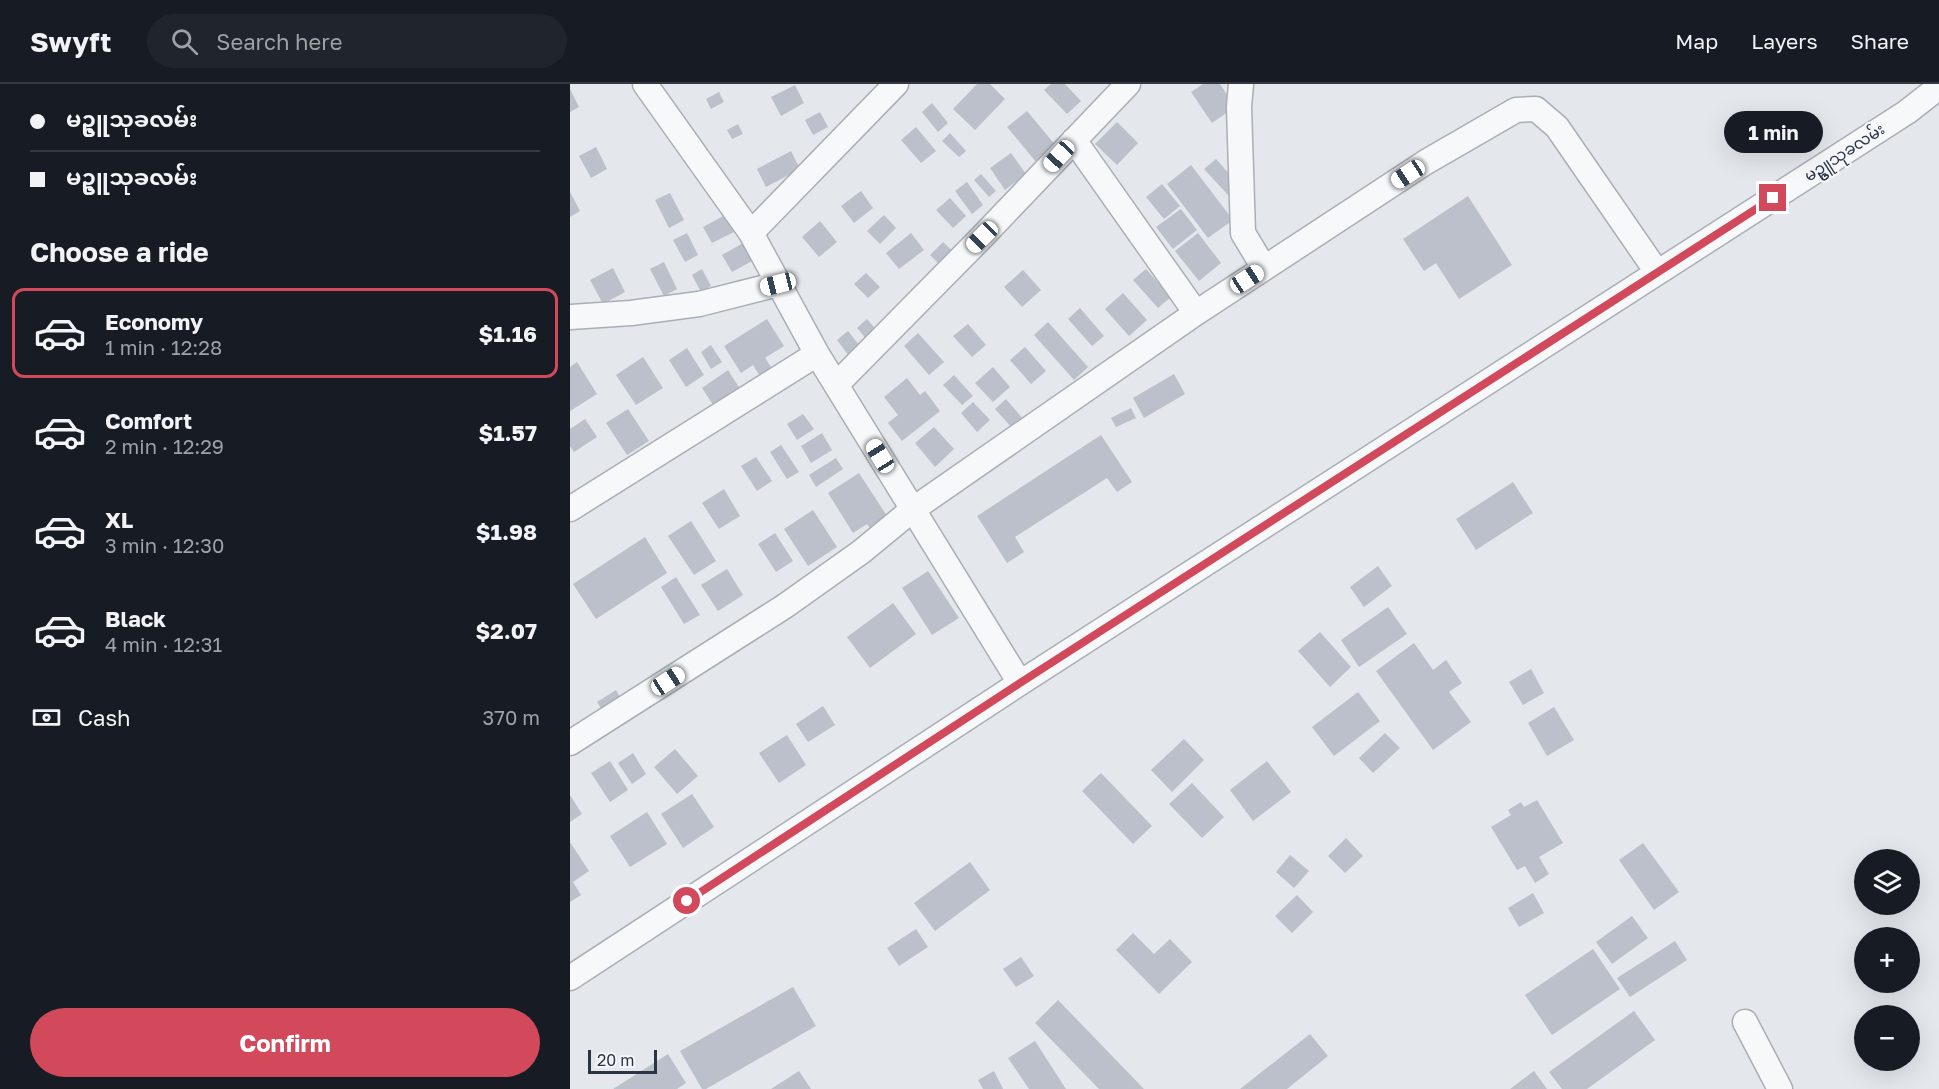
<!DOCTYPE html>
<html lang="en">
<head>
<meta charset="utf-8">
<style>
  :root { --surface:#171b24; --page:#20242c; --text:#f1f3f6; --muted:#9ea1a6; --line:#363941; --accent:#d1495b }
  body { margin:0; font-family:"Golos Text","Noto Sans Myanmar",sans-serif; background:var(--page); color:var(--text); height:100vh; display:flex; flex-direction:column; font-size:22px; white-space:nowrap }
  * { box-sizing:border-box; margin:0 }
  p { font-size:20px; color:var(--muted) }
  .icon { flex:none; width:33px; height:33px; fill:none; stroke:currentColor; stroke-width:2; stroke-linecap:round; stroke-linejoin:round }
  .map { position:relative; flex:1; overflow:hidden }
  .panel { display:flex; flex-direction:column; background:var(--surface); width:570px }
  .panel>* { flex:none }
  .top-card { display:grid; align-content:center; height:132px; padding:0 30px; background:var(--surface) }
  .fabs { position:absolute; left:1284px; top:765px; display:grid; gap:12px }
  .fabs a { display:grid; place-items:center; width:66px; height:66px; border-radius:50%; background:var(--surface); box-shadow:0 6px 24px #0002; font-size:30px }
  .scale { position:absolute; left:18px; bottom:15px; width:69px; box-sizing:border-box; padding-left:6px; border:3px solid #2b3445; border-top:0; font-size:16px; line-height:21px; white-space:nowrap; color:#2b3445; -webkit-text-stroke:4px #f4f6f9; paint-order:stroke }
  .end { position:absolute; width:27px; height:27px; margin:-14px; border:8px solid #d1495b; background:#fff; box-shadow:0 0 0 3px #fff }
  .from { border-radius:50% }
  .bubble { position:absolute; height:42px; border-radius:21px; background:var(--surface); box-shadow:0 6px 24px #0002; font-size:20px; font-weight:700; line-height:42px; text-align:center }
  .car { position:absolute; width:18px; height:36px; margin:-18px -9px; border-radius:8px; box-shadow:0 0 4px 2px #0007; background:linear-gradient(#fff 24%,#345 0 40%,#fff 0 76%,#345 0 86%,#fff 0) }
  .top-card b { display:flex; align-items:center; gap:21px; height:57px; font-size:22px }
  .top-card b+b { border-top:2px solid var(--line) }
  .top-card i { width:15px; height:15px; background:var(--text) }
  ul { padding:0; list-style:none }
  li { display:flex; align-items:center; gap:18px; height:90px; margin:0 12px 9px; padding:0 18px; border:3px solid transparent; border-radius:12px }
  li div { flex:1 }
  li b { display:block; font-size:22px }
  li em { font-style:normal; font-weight:700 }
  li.selected { border-color:var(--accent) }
  li>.icon { width:54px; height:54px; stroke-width:1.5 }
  h2 { padding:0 30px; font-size:27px; line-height:72px }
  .pay { display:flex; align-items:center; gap:15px; height:66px; padding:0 30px; font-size:22px }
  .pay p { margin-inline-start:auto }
  .cta { display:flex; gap:12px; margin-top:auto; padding:12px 30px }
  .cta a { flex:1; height:69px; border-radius:36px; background:var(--accent); color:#fff; font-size:24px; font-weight:700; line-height:69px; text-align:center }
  header { display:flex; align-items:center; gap:36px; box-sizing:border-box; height:84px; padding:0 30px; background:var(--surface); border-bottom:2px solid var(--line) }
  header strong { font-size:28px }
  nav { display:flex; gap:33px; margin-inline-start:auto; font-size:21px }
  .search { width:420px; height:54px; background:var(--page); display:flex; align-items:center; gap:15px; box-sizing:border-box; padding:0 21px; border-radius:33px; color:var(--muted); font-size:22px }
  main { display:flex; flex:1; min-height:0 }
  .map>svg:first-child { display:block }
</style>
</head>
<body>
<header>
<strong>Swyft</strong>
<div class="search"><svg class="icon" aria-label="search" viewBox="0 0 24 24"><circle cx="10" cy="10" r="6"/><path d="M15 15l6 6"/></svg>Search here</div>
<nav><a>Map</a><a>Layers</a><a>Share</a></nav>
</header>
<main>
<section class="panel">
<div class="top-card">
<b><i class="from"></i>မဥ္ဇူသုခလမ်း</b>
<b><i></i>မဥ္ဇူသုခလမ်း</b>
</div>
<h2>Choose a ride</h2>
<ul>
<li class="selected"><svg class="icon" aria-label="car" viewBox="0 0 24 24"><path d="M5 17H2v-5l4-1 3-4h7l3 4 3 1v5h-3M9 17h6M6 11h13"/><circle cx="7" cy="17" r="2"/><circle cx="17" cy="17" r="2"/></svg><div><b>Economy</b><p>1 min · 12:28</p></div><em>$1.16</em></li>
<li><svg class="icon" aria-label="car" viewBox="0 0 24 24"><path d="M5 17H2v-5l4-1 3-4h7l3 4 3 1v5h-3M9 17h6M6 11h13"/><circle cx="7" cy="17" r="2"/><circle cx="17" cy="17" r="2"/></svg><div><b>Comfort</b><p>2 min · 12:29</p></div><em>$1.57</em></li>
<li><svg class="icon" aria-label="car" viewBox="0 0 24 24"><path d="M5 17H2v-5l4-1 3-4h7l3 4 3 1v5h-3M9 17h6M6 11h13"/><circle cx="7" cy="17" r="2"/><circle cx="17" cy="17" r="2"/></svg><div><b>XL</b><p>3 min · 12:30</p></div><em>$1.98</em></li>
<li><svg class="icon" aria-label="car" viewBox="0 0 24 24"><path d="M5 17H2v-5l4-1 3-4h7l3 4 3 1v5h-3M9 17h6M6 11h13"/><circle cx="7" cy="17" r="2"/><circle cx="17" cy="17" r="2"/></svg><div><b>Black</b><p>4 min · 12:31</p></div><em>$2.07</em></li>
</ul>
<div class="pay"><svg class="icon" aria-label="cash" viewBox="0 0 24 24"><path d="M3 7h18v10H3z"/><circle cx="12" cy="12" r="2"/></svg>Cash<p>370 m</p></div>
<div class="cta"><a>Confirm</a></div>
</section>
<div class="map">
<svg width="1369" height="1005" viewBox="0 0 1369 1005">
  <rect width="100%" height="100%" fill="#e4e7ec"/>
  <!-- building -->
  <path fill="#bbc0ca" d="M407 0H420L435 15 405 46 383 25Z
    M481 0H495L511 17 497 30 474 6Z
    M633 0H650L665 23 642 39 621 8Z
    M225 1 234 19 211 32 201 13Z
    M0 5 9 23 0 28Z
    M149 8 154 18 141 25 136 15Z
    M362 19 378 39 368 48 352 28Z
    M457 27 487 63 467 79 437 43Z
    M250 28 258 43 243 51 235 36Z
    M547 38 568 59 547 81 525 60Z
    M168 40 173 50 162 55 157 46Z
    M346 43 366 67 351 79 331 56Z
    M380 49 396 67 389 73 372 57Z
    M26 63 37 85 21 94 9 72Z
    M221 67 230 85 196 103 187 85Z
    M441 69 456 90 435 106 420 84Z
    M646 75 670 102 659 112 634 85Z
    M621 81 663 136 638 154 597 100Z
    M411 90 426 107 419 113 404 96Z
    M397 98 413 121 402 130 385 107Z
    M592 100 610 122 594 135 576 113Z
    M291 107 303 124 284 139 271 122Z
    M0 108 10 127 0 133Z
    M100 109 114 136 99 144 85 116Z
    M898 112 942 181 889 215 866 179 854 187 833 155Z
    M380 114 396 132 383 144 366 126Z
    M611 125 627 146 603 165 586 143Z
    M157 130 166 147 142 159 133 143Z
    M314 131 326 144 310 160 297 147Z
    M250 137 267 158 249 173 232 153Z
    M117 149 128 171 115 178 103 156Z
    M341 149 354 166 329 185 316 169Z
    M628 149 651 179 629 197 605 167Z
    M373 158 390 174 377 188 360 171Z
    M173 159 182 177 162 188 152 171Z
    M94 178 107 205 94 212 80 185Z
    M43 184 55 208 33 220 20 196Z
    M132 185 141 202 131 208 122 191Z
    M576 185 601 213 588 224 563 196Z
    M453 186 471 206 452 223 434 203Z
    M296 189 310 203 298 214 284 200Z
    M553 209 577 236 559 252 535 225Z
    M510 224 534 252 522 262 498 235Z
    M197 235 214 262 195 274 203 286 191 294 183 281 171 289 154 262Z
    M297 235 313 254 303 263 287 244Z
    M478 238 518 283 504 296 464 251Z
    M398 240 416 261 402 273 383 252Z
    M278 247 297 271 285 280 267 256Z
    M348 249 374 278 359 291 334 262Z
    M141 261 152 278 141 285 131 268Z
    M455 263 476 287 461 300 440 276Z
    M117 264 134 291 116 303 99 276Z
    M73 273 93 304 66 321 46 291Z
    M7 278 27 310 0 327V283Z
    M423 283 440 303 423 318 405 299Z
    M158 286 170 305 144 322 132 304Z
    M604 290 615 310 574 334 563 314Z
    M384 291 403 312 392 321 373 301Z
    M337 294 350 311 355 307 370 327 332 357 318 339 328 331 314 313Z
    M436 315 454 336 443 345 425 325Z
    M403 318 420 336 407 348 391 329Z
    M561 324 566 334 546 343 541 334Z
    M58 325 79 357 57 371 36 339Z
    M233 330 244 345 227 356 217 340Z
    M15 335 27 353 4 368 0 362V345Z
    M364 343 384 365 365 383 345 359Z
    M252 349 262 366 241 379 231 362Z
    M531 351 562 398 547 408 537 394 445 453 454 468 437 479 407 432Z
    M211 361 229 388 217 395 200 368Z
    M186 373 202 397 187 407 171 382Z
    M266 374 273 385 246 403 239 391Z
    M289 389 319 435 302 447 297 440 283 449 258 409Z
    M943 398 963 429 906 466 886 435Z
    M154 405 170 432 149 445 132 419Z
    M243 426 267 463 238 482 214 445Z
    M121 437 146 477 124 491 98 452Z
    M205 449 223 477 206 488 188 460Z
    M75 453 97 489 26 535 3 500Z
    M808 482 822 502 794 523 780 503Z
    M157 485 173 511 148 527 131 501Z
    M358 487 389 534 362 551 332 504Z
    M106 493 130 531 114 540 91 503Z
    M323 519 346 550 300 584 277 553Z
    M818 523 837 550 789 583 771 556Z
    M750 548 781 583 760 603 728 567Z
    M844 559 863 586 876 576 892 599 879 608 901 638 863 666 806 587Z
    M961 585 974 609 953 621 939 598Z
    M46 606 55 622 37 634 27 618Z
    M788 608 810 637 764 672 742 643Z
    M253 622 265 641 238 658 226 640Z
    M984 623 1004 656 977 672 958 639Z
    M815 649 830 664 803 689 789 674Z
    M217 651 236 681 209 699 189 669Z
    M614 655 634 676 602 708 581 686Z
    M105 665 128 692 107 710 84 683Z
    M63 669 76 690 62 700 48 679Z
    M40 677 58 706 40 718 21 689Z
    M697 677 721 708 683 737 660 706Z
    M531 689 582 742 563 760 512 707Z
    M622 699 654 733 632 754 599 720Z
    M122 710 144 743 113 764 91 730Z
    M0 711 12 730 0 738Z
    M967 716 993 759 969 773 979 790 965 799 955 782 947 786 921 743 941 731 938 726 951 718 954 723Z
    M77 728 97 760 60 783 40 752Z
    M776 754 793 772 775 789 758 772Z
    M0 758 19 787 3 798 11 811 0 818Z
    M1073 759 1109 808 1084 826 1049 776Z
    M720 771 739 787 724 804 706 788Z
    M400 778 420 806 365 847 344 819Z
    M963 809 974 829 949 843 938 824Z
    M727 811 743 828 722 849 705 832Z
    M1062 832 1078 854 1042 880 1026 858Z
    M346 845 358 863 329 882 317 864Z
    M563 849 584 870 600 855 622 878 589 910 546 866Z
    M1105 857 1117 876 1060 913 1047 894Z
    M1023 865 1050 905 982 951 955 911Z
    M451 873 464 892 446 903 433 885Z
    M223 903 246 942 136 1005H132L110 967Z
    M488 916 574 1005H529L465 939Z
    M1064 927 1085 956 1017 1005H992L979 988Z
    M740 950 758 972 717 1005H670Z
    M465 957 496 1005H459L438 974Z
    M98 970 116 999 107 1005H43Z
    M229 987 241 1005H201Z
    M424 987 433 1005H413L408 996Z
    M964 987 977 1005H940Z"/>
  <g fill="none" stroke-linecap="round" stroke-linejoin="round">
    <!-- minor casing -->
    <g stroke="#a9aeb7" stroke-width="27">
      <path id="minor" d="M75 0 181 149
        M326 0 181 149 247 270 450 599
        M671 0 669 23 673 149 694 184
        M504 56 626 229
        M0 233 61 229 129 220 208 200
        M266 301 412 153 558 0
        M0 425 247 270
        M0 659 215 522 291 468 342 426 626 229 856 78 946 26 966 25 987 43 1087 188
        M0 894 450 599 1337 28 1369 3
        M1175 938 1210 1005"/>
    </g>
    <!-- minor -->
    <use href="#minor" stroke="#f7f8fa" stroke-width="24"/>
  </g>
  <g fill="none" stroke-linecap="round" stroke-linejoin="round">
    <!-- route -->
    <path stroke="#d1495b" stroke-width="8" d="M117 817 450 599 1203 114"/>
  </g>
  <g text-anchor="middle" stroke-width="4.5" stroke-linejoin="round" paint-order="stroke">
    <!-- street labels -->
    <g font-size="16" fill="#2b3445" stroke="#f4f6f9">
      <text transform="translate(1274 68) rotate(-33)" y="6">မဥ္ဇူသုခလမ်း</text>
    </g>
  </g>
</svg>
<div class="fabs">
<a><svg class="icon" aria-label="layers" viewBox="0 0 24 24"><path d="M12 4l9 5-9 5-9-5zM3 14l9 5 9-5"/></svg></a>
<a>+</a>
<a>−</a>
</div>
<div class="scale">20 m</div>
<i class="end from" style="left:117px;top:817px"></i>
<i class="end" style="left:1203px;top:114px"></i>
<div class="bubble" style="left:1154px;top:27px;width:99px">1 min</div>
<i class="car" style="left:489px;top:72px;rotate:223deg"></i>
<i class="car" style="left:838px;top:90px;rotate:237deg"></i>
<i class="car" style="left:412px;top:153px;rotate:225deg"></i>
<i class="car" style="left:677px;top:195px;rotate:57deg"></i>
<i class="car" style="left:208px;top:200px;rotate:256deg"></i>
<i class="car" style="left:310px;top:372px;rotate:328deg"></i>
<i class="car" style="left:98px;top:597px;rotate:57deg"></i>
</div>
</main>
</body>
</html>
